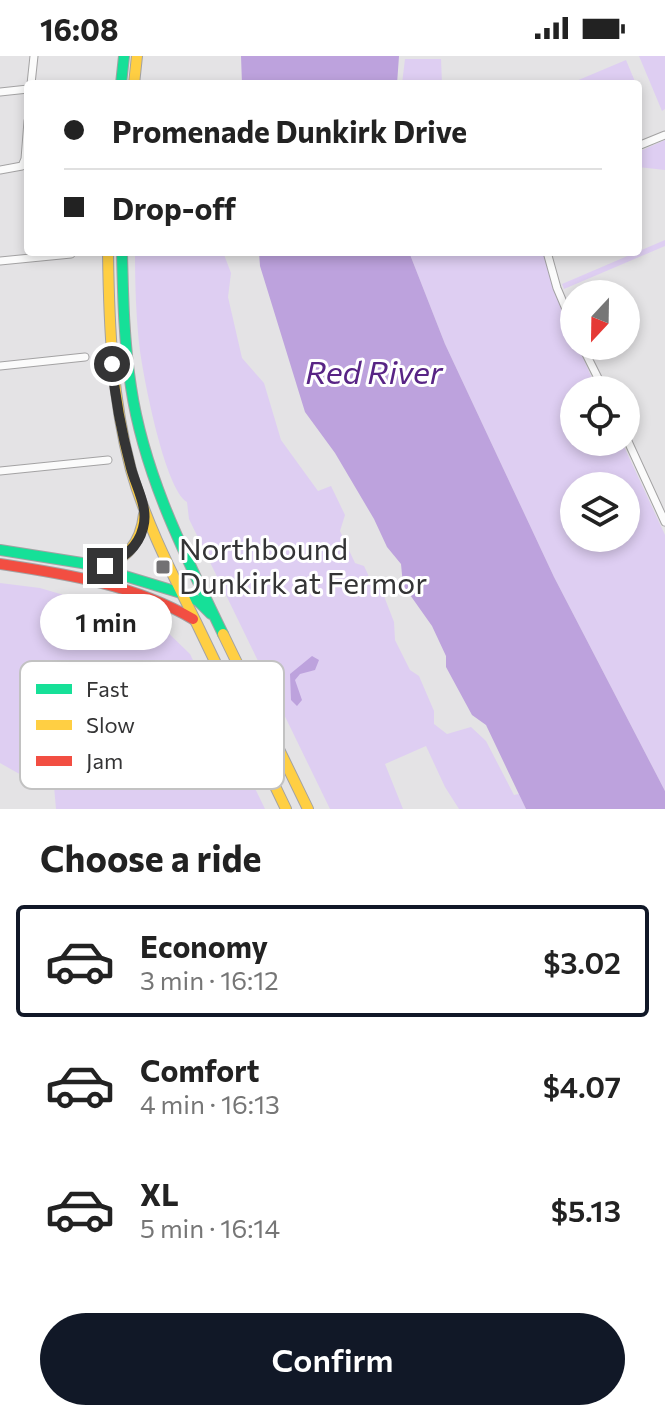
<!DOCTYPE html>
<html lang="en">
<head>
<meta charset="utf-8">
<style>
  :root { --surface:#fff; --page:#f6f6f6; --text:#222; --muted:#767676; --line:#e0e0e0; --accent:#111827 }
  body { margin:0; font-family:Commissioner,sans-serif; background:var(--page); color:var(--text); height:100vh; display:flex; flex-direction:column; font-size:30px; white-space:nowrap }
  * { box-sizing:border-box; margin:0 }
  p { font-size:26px; color:var(--muted) }
  .icon { flex:none; width:44px; height:44px; fill:none; stroke:currentColor; stroke-width:2; stroke-linecap:round; stroke-linejoin:round }
  .map { position:relative; height:753px; overflow:hidden }
  .side { display:flex; flex-direction:column; background:var(--surface); flex:1 }
  .side>* { flex:none }
  .guide { position:absolute; left:24px; top:24px; width:618px; height:176px; border-radius:8px; box-shadow:0 4px 12px #0003; display:grid; align-content:center; height:176px; padding:0 40px; background:var(--surface) }
  .needle { width:52px; rotate:202deg }
  .fabs { position:absolute; left:560px; top:224px; display:grid; gap:16px }
  .fabs a { display:grid; place-items:center; width:80px; height:80px; border-radius:50%; background:var(--surface); box-shadow:0 4px 12px #0003; font-size:40px }
  .end { position:absolute; width:36px; height:36px; margin:-18px; border:10px solid #343435; background:#fff; box-shadow:0 0 0 4px #fff }
  .from { border-radius:50% }
  .bubble { position:absolute; height:56px; border-radius:28px; background:var(--surface); box-shadow:0 4px 12px #0003; font-size:26px; font-weight:600; line-height:56px; text-align:center }
  .guide b { display:flex; align-items:center; gap:28px; height:76px; font-size:30px }
  .guide b+b { border-top:2px solid var(--line) }
  .guide i { width:20px; height:20px; background:var(--text) }
  ul { padding:0; list-style:none }
  li { display:flex; align-items:center; gap:24px; height:112px; margin:0 16px 12px; padding:0 24px; border:4px solid transparent; border-radius:8px }
  li div { flex:1 }
  li b { display:block; font-size:30px }
  li em { font-style:normal; font-weight:600 }
  li.selected { border-color:var(--accent) }
  li>.icon { width:72px; height:72px; stroke-width:1.5 }
  h2 { padding:0 40px; font-size:36px; line-height:96px }
  .primary-button { display:flex; gap:16px; margin-top:auto; padding:16px 40px }
  .primary-button a { flex:1; height:92px; border-radius:48px; background:var(--accent); color:#fff; font-size:32px; font-weight:600; line-height:92px; text-align:center }
  .status { display:flex; justify-content:space-between; align-items:center; height:56px; padding:0 40px; background:var(--surface); direction:ltr }
  .status svg { height:22px; fill:currentColor }
  .map>svg:first-child { display:block }
</style>
</head>
<body>
<div class="status"><b>16:08</b><svg viewBox="0 0 49 12"><path d="M0 12V9h3v3zM5 12V6h3v6zM10 12V3h3v9zM15 12V0h3v12zM26 1h20v11H26zM47 4h2v5h-2z"/></svg></div>
<div class="map">
<svg width="665" height="753" viewBox="0 0 665 753">
  <rect width="100%" height="100%" fill="#e4e3e5"/>
  <!-- green -->
  <path fill="#decef2" fill-rule="evenodd" d="M639 0H665V53L662 55Z
    M405 3H441L442 28H402Z
    M626 4 636 28H569Z
    M665 84V114L638 111V96Z
    M665 184V190L564 233 562 228Z
    M135 196H223L231 217 228 241 242 302 264 327 281 384 318 435 331 430 345 459 340 475 355 507 364 510 372 527 382 535 394 566 395 584 410 614 419 620 434 655V668L447 678 471 671 486 685 514 739 519 738 526 753H459L445 731 426 690 385 708 403 753H330L189 463 187 446C165 433 144 324 140 295 136 263 135 228 135 196Z
    M409 196H544L553 228 574 281V290H578L597 334H574V386H622L665 479V735L554 521 445 288ZM574 430H626V482H574Z
    M0 527 40 532 158 567 190 598 265 753H56L53 719 23 720 0 707Z"/>
  <!-- water -->
  <path fill="#bda2dd" d="M241 0H399L397 28H242Z
    M259 196H409L445 288 554 521 665 735V753H526L486 669 472 659 446 611V600L432 570 403 529 401 508 387 491 374 463 335 397 305 356 260 210Z
    M312 600 319 604 315 614 300 618 295 624 302 644 297 650 291 644 290 618Z"/>
  <g fill="none" stroke-linecap="round" stroke-linejoin="round">
    <!-- street casing -->
    <g stroke="#a3a2a3" stroke-width="9">
      <path id="street" d="M31 28 34 0
        M0 36 28 33
        M638 90 665 79
        M0 114 22 110 25 103 28 65
        M547 196 557 232 574 272
        M0 205 71 198
        M582 290 604 334
        M0 310 85 301
        M626 381 665 466
        M0 415 108 404"/>
    </g>
    <!-- fast casing -->
    <g stroke="#a3a2a3" stroke-width="12">
      <path id="fast" d="M121 28 124 0
        M122 196C123 241 124 286 131 331 144 419 185 499 223 578
        M0 494 82 507 181 537 198 545 211 558"/>
    </g>
    <!-- slow casing -->
    <g stroke="#a3a2a3" stroke-width="12">
      <path id="slow" d="M134 28 137 0
        M108 196C109 269 112 343 131 414 146 467 172 517 196 566 226 628 256 690 286 753
        M96 509C126 508 141 486 144 458
        M223 578 308 753"/>
    </g>
    <!-- jam casing -->
    <g stroke="#a3a2a3" stroke-width="12">
      <path id="jam" d="M0 508C66 518 135 529 193 563"/>
    </g>
    <!-- street -->
    <use href="#street" stroke="#fbfbfb" stroke-width="7"/>
    <!-- fast -->
    <use href="#fast" stroke="#16e098" stroke-width="10"/>
    <!-- slow -->
    <use href="#slow" stroke="#ffcf43" stroke-width="10"/>
    <!-- jam -->
    <use href="#jam" stroke="#f24e42" stroke-width="10"/>
  </g>
  <g fill="none" stroke-linecap="round" stroke-linejoin="round">
    <!-- route -->
    <path stroke="#343435" stroke-width="10" d="M105 510C123 502 138 492 143 472 149 452 136 431 131 412 122 378 115 343 112 308"/>
  </g>
  <!-- markers -->
  <rect fill="#727173" stroke="#fff" stroke-width="3" x="155" y="503" width="16" height="16" rx="4"/>
  <g text-anchor="middle" stroke-width="6" stroke-linejoin="round" paint-order="stroke">
    <!-- poi labels -->
    <g font-size="30" fill="#343435" stroke="#fff" text-anchor="start">
      <text x="179" y="504">Northbound<tspan x="179" dy="34">Dunkirk at Fermor</tspan></text>
    </g>
    <!-- water labels -->
    <g font-size="32" font-style="italic" fill="#582485" stroke="#fff">
      <text x="374" y="328">Red River</text>
    </g>
  </g>
  <!-- legend -->
  <rect x="20" y="605" width="264" height="128" rx="12" fill="#fff" stroke="#c2c2c2" stroke-width="2"/>
  <rect x="36" y="628" width="36" height="10" fill="#16e098"/>
  <rect x="36" y="664" width="36" height="10" fill="#ffcf43"/>
  <rect x="36" y="700" width="36" height="10" fill="#f24e42"/>
  <g font-size="22" fill="#343435">
    <text x="86" y="641">Fast</text>
    <text x="86" y="677">Slow</text>
    <text x="86" y="713">Jam</text>
  </g>
</svg>
<div class="fabs">
<a><svg class="needle" viewBox="-14 -14 28 28"><path d="M0-13l5 13h-10z" fill="#e53935"/><path d="M0 13l5-13h-10z" fill="#767676"/></svg></a>
<a><svg class="icon" aria-label="locate" viewBox="0 0 24 24"><circle cx="12" cy="12" r="6"/><path d="M12 2v4M12 18v4M2 12h4M18 12h4"/></svg></a>
<a><svg class="icon" aria-label="layers" viewBox="0 0 24 24"><path d="M12 4l9 5-9 5-9-5zM3 14l9 5 9-5"/></svg></a>
</div>
<i class="end from" style="left:112px;top:308px"></i>
<i class="end" style="left:105px;top:510px"></i>
<div class="bubble" style="left:40px;top:538px;width:132px">1 min</div>
<div class="guide">
<b><i class="from"></i>Promenade Dunkirk Drive</b>
<b><i></i>Drop-off</b>
</div>
</div>
<section class="side">
<h2>Choose a ride</h2>
<ul>
<li class="selected"><svg class="icon" aria-label="car" viewBox="0 0 24 24"><path d="M5 17H2v-5l4-1 3-4h7l3 4 3 1v5h-3M9 17h6M6 11h13"/><circle cx="7" cy="17" r="2"/><circle cx="17" cy="17" r="2"/></svg><div><b>Economy</b><p>3 min · 16:12</p></div><em>$3.02</em></li>
<li><svg class="icon" aria-label="car" viewBox="0 0 24 24"><path d="M5 17H2v-5l4-1 3-4h7l3 4 3 1v5h-3M9 17h6M6 11h13"/><circle cx="7" cy="17" r="2"/><circle cx="17" cy="17" r="2"/></svg><div><b>Comfort</b><p>4 min · 16:13</p></div><em>$4.07</em></li>
<li><svg class="icon" aria-label="car" viewBox="0 0 24 24"><path d="M5 17H2v-5l4-1 3-4h7l3 4 3 1v5h-3M9 17h6M6 11h13"/><circle cx="7" cy="17" r="2"/><circle cx="17" cy="17" r="2"/></svg><div><b>XL</b><p>5 min · 16:14</p></div><em>$5.13</em></li>
</ul>
<div class="primary-button"><a>Confirm</a></div>
</section>
</body>
</html>
